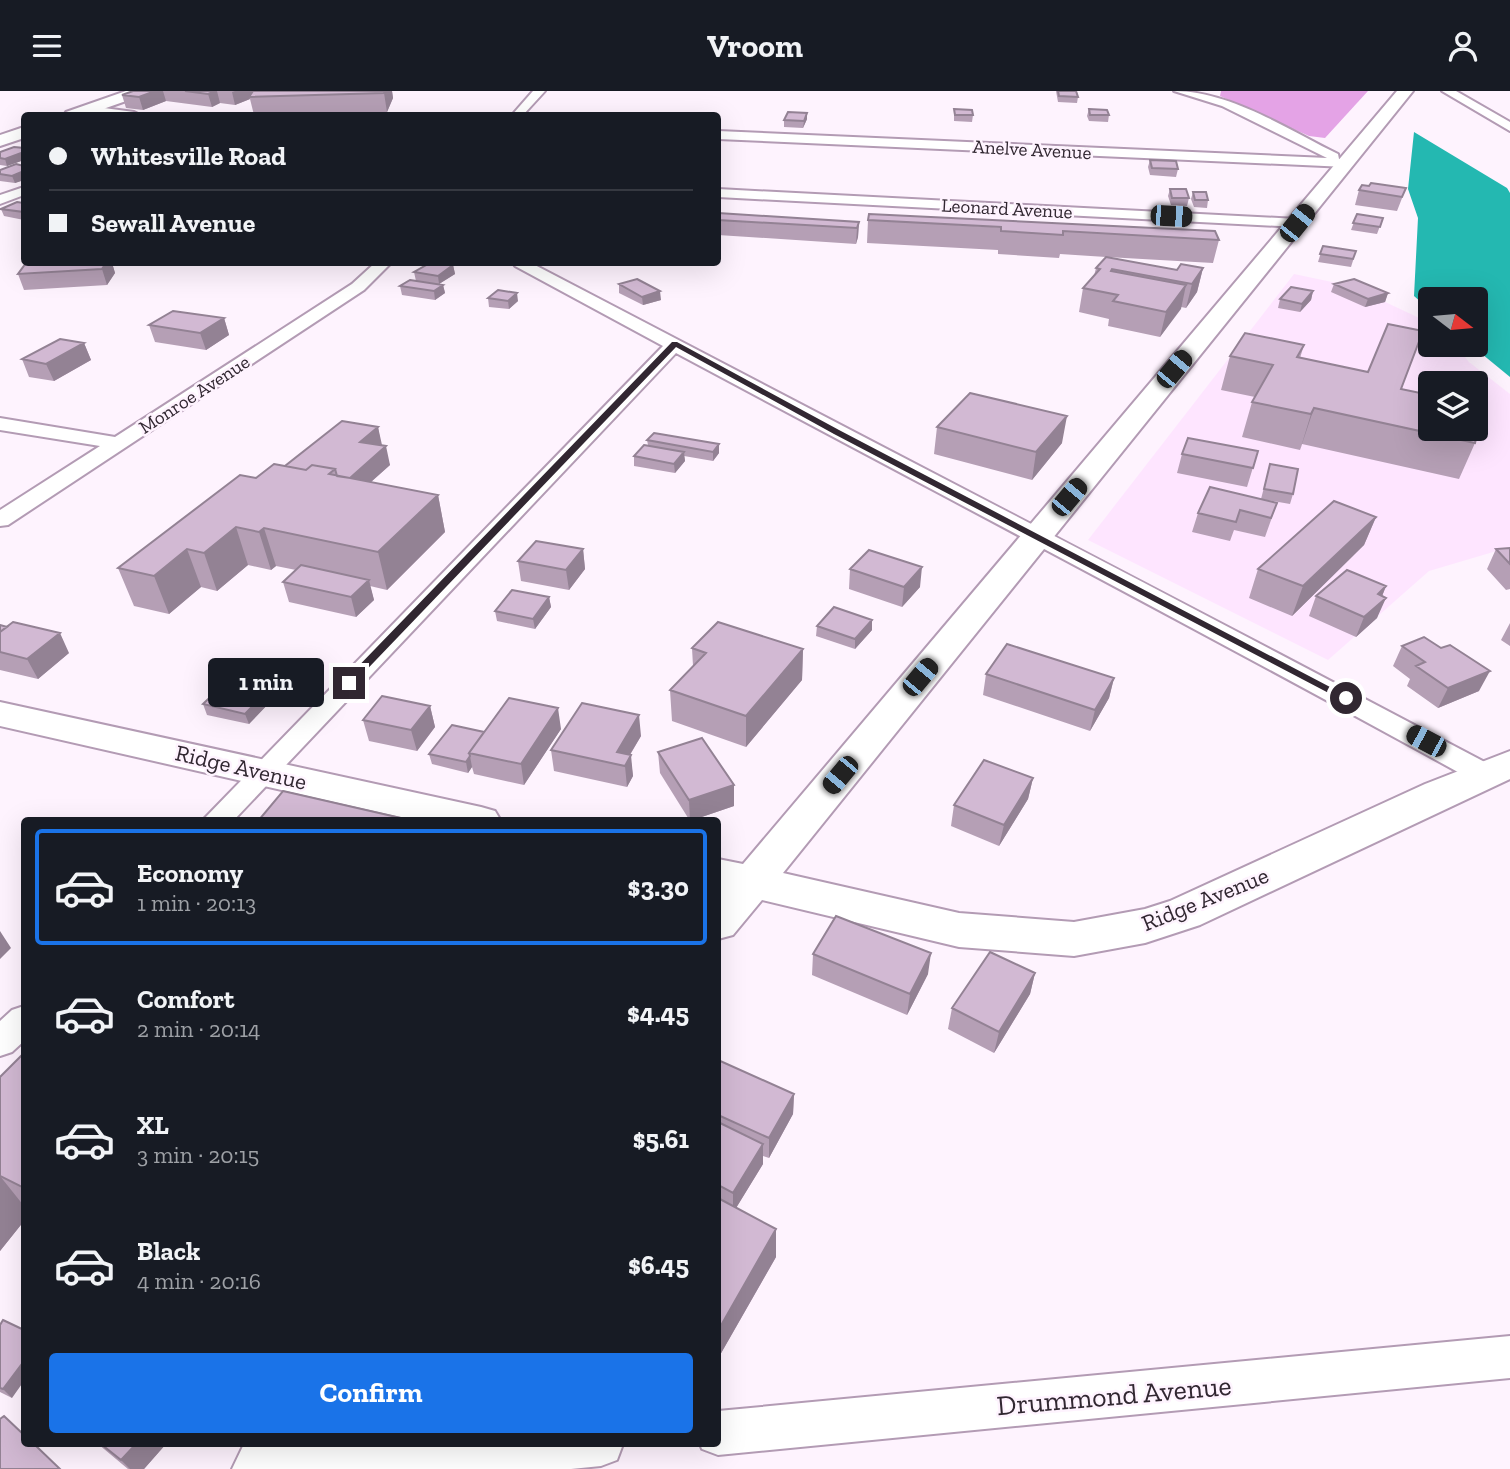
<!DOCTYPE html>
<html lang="en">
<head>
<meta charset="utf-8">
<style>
  :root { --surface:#171b24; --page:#20242c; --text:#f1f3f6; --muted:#9ea1a6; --line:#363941; --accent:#1a73e8 }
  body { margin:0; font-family:"Zilla Slab",serif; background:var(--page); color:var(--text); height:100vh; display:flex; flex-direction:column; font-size:26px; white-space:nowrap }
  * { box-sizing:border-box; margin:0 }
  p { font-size:23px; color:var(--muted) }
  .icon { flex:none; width:38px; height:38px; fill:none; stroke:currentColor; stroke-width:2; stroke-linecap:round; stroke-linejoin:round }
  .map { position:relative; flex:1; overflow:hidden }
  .panel { position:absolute; left:21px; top:726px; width:700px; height:630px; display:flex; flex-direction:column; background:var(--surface); border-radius:7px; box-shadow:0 7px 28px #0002 }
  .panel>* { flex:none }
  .banner { position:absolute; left:21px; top:21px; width:700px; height:154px; border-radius:7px; box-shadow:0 7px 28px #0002; display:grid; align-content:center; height:154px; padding:0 28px; background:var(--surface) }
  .needle { width:46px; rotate:106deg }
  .fabs { position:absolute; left:1418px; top:196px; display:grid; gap:14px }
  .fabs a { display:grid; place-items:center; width:70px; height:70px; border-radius:7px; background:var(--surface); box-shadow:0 7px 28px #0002; font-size:35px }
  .end { position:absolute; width:32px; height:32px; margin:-16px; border:9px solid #312731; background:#fff; box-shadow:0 0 0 4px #fff }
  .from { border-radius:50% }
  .bubble { position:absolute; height:49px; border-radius:7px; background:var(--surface); box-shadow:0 7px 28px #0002; font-size:23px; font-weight:700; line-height:49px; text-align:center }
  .car { position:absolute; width:21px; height:42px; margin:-21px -10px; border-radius:9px; box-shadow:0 0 5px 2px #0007; background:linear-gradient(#222 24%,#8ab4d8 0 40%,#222 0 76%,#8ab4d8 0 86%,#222 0) }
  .banner b { display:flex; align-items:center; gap:24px; height:66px; font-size:26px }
  .banner b+b { border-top:2px solid var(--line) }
  .banner i { width:18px; height:18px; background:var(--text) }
  ul { padding:12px 0 0; list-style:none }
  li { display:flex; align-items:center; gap:21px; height:116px; margin:0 14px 10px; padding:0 14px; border:4px solid transparent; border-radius:7px }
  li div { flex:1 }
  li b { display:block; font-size:26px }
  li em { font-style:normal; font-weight:700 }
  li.active { border-color:var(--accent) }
  li>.icon { width:63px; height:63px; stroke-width:1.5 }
  .button { display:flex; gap:14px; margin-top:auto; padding:14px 28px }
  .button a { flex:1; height:80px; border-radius:7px; background:var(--accent); color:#fff; font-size:28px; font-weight:700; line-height:80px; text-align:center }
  header { display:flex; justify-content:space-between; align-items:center; height:91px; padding:0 28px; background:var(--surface); font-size:32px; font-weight:700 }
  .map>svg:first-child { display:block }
</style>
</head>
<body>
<header><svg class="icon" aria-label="menu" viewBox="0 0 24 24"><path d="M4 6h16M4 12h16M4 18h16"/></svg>Vroom<svg class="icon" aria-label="person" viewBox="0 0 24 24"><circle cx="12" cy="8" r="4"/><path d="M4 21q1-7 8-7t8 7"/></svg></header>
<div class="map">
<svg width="1510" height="1378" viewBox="0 0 1510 1378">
  <rect width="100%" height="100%" fill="#fef3fe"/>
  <!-- built -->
  <path fill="#fee5ff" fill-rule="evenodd" d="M1294 183 1351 195 1430 232V254H1455L1469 271 1510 303V456L1429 480 1328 569 1088 449ZM1430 292H1475V338H1430Z"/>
  <!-- forest -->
  <path fill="#e4a3e6" d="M1221 0H1368L1325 47 1309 45 1220 5Z"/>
  <!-- water -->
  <path fill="#24b8b1" d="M1414 41 1507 97 1510 102V286L1471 254H1475V208H1430V219L1414 205 1418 127 1408 98Z"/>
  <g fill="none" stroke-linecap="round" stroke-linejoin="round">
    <!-- street casing -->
    <g stroke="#b39bb4" stroke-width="4">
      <path id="street" d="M533 0H545L523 24H512Z
        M1174 0C1230 0 1289 39 1338 63L1339 68 1352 72 1346 76 718 48V40L1327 67 1222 15Z
        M1442 0H1456L1510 31V40Z
        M89 15 134 21 140 24H112L85 20 83 18Z
        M24 96V104L0 113V104Z
        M718 98 1297 128 1304 132 1297 136 718 106Z
        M375 172H391L364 199 8 434 0 435V419L100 355 0 339V327L115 346 352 193Z
        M513 172H531C852 340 1175 507 1496 677L1500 684 1496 691 1486 693 1476 691C1211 545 943 405 676 262L233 730H202L663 255 515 175Z
        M24 915V950L12 961 0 965V930L12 919Z
        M1510 1245V1287L718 1364 702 1358 700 1353H718V1320Z
        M257 1353H623L617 1369 601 1375 571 1378H257L252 1365Z"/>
    </g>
    <!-- secondary casing -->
    <g stroke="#b39bb4" stroke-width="4">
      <path id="secondary" d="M126 0H149L146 3 86 24H64L66 21Z
        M1397 0H1413L783 782 959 822 1074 831 1145 818 1170 810 1425 693 1510 660V688L1200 834 1145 852 1074 865 959 856 762 809 733 844 718 848V803L721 799 718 798V768L743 773Z
        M24 36V47L0 55V44Z
        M0 611 481 716 495 720 501 730H418L0 635Z
        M244 1353H314L303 1378H232Z"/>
    </g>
    <!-- street -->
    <use href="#street" fill="#fff" fill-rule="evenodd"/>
    <!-- secondary -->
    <use href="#secondary" fill="#fff" fill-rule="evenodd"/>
  </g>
  <!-- wall -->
  <path fill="#b59fb5" d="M133 0H392L393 7 387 21 254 24 250 8 235 14 220 12 212 16 166 10 143 19 126 17 122 4Z
    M1056 0H1076L1078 6 1077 12 1058 11Z
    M954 18 973 24 972 31 954 30Z
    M1089 18 1109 24 1108 31 1089 30 1087 25Z
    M807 22V28L803 37 784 36V29Z
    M24 57V69L7 75 0 74V61Z
    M1150 69 1178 78 1176 86 1150 84 1148 76Z
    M24 75V89L15 92 0 90V79Z
    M1369 95 1406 97 1397 120 1355 114 1359 99Z
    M1170 98 1189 107 1187 115 1171 114 1168 105Z
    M1193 101 1208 109 1207 117 1194 116 1191 108Z
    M24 112V129L4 125 1 118Z
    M718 122 859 131 858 146 856 153 718 144Z
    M1357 123 1383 127 1377 143 1351 139Z
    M868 129 1219 149 1213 172 1107 166 1177 179 1203 177 1197 201 1186 217 1181 216 1160 246 1108 235 1109 228 1079 221 1083 197 1094 185 1096 177 1106 166 1060 163 1059 167 998 163V159L867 152Z
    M1323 155 1356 160 1351 176 1318 171Z
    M112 172 115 182 107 194 24 199 18 183Z
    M453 174 455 183 439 193 443 194 445 202 435 209 402 204 400 195 416 190 414 181Z
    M619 193 661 209 643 214 619 202Z
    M1334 193 1388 202 1385 211 1365 216 1331 201Z
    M1313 200 1311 209 1300 221 1278 217 1280 208Z
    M488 207 518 210 509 218 489 216Z
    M224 227 229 244 206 259 155 251 149 234Z
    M84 252 91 269 54 290 29 286 22 268Z
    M1304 254 1300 267 1401 298 1475 352 1459 388 1302 353 1300 359 1242 346 1252 311 1255 306 1221 299 1230 265Z
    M378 336 381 355 390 374 371 391 438 404 445 441 387 499 370 495 374 509 356 526 289 511 283 491 296 479 276 475 271 479 248 474 217 500 201 496 169 523 134 515 118 477 256 387Z
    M937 336 1062 352 1032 389 934 363Z
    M647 349 719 362 713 370 684 365 685 370 675 382 634 375V365L648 354Z
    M1258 360 1247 396 1177 382 1182 363Z
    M1270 373 1293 403 1290 413 1261 408Z
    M1277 412 1265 446 1234 439 1230 450 1192 441 1198 422Z
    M1376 426 1364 454 1292 525 1249 507 1258 478Z
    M1510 457V498L1506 499 1487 478 1496 458Z
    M583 458 585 478 569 499 521 490 518 470Z
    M850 478 920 496 902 516 849 498Z
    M1386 495 1382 505 1377 527 1356 546 1309 525 1316 505Z
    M549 506 551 516 535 538 497 530 495 520Z
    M1510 532V555L1501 549Z
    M817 535 872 539 855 558 816 545Z
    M1402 555 1441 557 1479 600 1438 617 1407 595 1410 588 1393 575Z
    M692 557 803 558 802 589 746 656 672 630 670 599 693 575Z
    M0 561 69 562 38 588 0 579Z
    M986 583 1114 587 1109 607 1090 640 983 604Z
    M272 609 249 633 207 624 203 613Z
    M430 615 435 636 417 660 369 650 363 629Z
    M561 638 524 694 474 683 472 676 468 682 432 673 429 663 484 641Z
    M641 645 630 664 633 685 627 696 554 680 551 659Z
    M658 661 734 715 690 730 660 682Z
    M1033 687 1028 708 999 755 951 735 954 714Z
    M813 863 928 883 907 924 812 884Z
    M1035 882 1030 903 994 962 948 938 952 917Z
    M24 962V1130L0 1160V986Z
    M718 969 794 1003 793 1023 769 1067 763 1065V1073L736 1117 776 1166 720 1264 718 1262Z
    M0 1234 12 1307 0 1301Z
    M98 1353H166L144 1378H128Z"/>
  <!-- shaded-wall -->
  <path fill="#938294" d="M155 0H163L166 10 143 19 139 6Z
    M215 0H217L220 12 212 16 208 3Z
    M235 0H259L249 6 250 8 235 14 232 1Z
    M385 0H392L393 7 387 21 384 2Z
    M807 22V28L803 37 804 30Z
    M24 61V69L7 75 5 68Z
    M24 80V89L15 92 12 85Z
    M859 131 858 146 856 153 857 137Z
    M106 172H112L115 182 107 194 102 178Z
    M453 174 455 183 439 193 438 185Z
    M1203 177 1197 201 1186 217 1192 193Z
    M443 194 445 202 435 209 434 200Z
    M1186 194 1181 218 1160 246 1166 221Z
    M660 200 661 209 643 214 642 206Z
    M1313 200 1311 209 1300 221 1302 213Z
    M517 202 518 210 509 218 508 210Z
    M1388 202 1385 211 1365 216 1368 208Z
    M224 227 229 244 206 259 200 242Z
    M84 252 91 269 54 290 46 273Z
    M1314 317 1300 359 1311 323Z
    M1067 325 1062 352 1032 389 1036 361Z
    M378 336 382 354 364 370 360 351Z
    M719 353V362L713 370V361Z
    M386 355 390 374 354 406 350 387Z
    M684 361 685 370 675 382 674 373Z
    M438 404 445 441 387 499 378 461Z
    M1376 426 1364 454 1292 525 1303 495Z
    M236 436 248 474 217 500 204 462Z
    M264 437 276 475 271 479 259 441Z
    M187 458 201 496 169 523 154 485Z
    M583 458 585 478 569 499 566 479Z
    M922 476 920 496 902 516 904 496Z
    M369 489 374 509 356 526 351 506Z
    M1386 495 1379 513 1386 507 1377 527 1356 546 1364 526 1378 503Z
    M549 506 551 516 535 538 533 528Z
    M872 529V539L855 558V548Z
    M60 542 69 562 38 588 27 568Z
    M803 558 802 589 746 656V625Z
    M1490 580 1479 600 1438 617 1448 597Z
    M1114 587 1109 607 1090 640 1095 619Z
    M268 599 272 609 249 633 245 623Z
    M430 615 435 636 417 660 411 639Z
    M558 617 561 638 524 694 521 673Z
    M639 624 641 645 623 675 617 661Z
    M631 664 633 685 627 696 625 675Z
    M470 665 472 676 468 682 466 671Z
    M1033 687 1028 708 999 755 1004 734Z
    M734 694V715L690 730 689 709Z
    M0 840 11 857 0 868Z
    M931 862 928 883 907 924 910 903Z
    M1035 882 1030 903 994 962 999 941Z
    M794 1003 793 1023 769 1067V1047Z
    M763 1053V1073L733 1122V1102Z
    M0 1085 24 1115V1130L0 1160Z
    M776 1138V1166L720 1264 719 1238Z
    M24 1270V1290L12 1307 3 1298Z
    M136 1353H166L144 1378H130L121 1369Z"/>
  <!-- building -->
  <path fill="#d2b9d3" stroke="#938294" stroke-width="2" d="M133 0H155L139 6 122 4Z
    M185 0H215L208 3Z
    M253 0H385L384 2 249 6Z
    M1058 0H1076L1078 6 1059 5Z
    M954 18 972 19 973 24H955Z
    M1089 18 1107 19 1109 24H1090Z
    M788 21 807 22 804 30 784 29Z
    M14 56 24 57V61L5 68 0 67V61Z
    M1150 69 1176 70 1178 78 1152 77Z
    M16 73 24 75V80L12 85 0 83V79Z
    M1371 92 1406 97 1402 106 1359 99 1362 94 1369 95Z
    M1170 98H1186L1189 107H1172Z
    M1193 101H1206L1208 109H1195Z
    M17 111 24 112V121L1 118Z
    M718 122 859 131 857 137 718 129Z
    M869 123 1215 140 1219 149 1063 140V144L1001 140V136L868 129Z
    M1357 123 1383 127 1380 136 1353 132Z
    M1323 155 1356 160 1353 168 1320 163Z
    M1106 166 1177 179 1181 173 1203 177 1192 193 1112 178 1111 180 1186 194 1166 221 1113 210 1118 204 1083 197 1100 178 1096 177Z
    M26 172H106L102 178 18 183Z
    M430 172H433L453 174 438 185 414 181Z
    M637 188 660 200 642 206 619 193Z
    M1354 188 1388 202 1368 208 1334 193Z
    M410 189 443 194 434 200 400 195Z
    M1291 196 1313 200 1302 213 1280 208Z
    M498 199 517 202 508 210 488 207Z
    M173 220 224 227 200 242 149 234Z
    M1388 233 1423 240 1401 298 1430 304V338H1475V314L1484 315 1475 352 1314 317 1311 323 1252 311 1273 274 1230 265 1245 242 1304 254 1297 266 1368 281Z
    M60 248 84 252 46 273 22 268Z
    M970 302 1067 325 1036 361 937 336Z
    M342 330 378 336 360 351 386 355 350 387 337 385 335 378 312 374 306 379 285 375Z
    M654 342 719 353 713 361 647 349Z
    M1188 347 1258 360 1253 377 1182 363Z
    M644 354 684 361 674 373 634 365Z
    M274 373 306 379 312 374 335 378 329 383 438 404 378 461 264 437 259 441 236 436 204 462 187 458 154 485 118 477 240 384 256 387Z
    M1270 373 1298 378 1293 403 1264 398Z
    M1210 396 1277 412 1271 427 1240 419 1236 431 1198 422Z
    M1334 410 1376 426 1303 495 1258 478Z
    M536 450 583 458 566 479 518 470Z
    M1510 457V473L1496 458Z
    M869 459 922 476 904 496 850 478Z
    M301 474 369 489 351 506 283 491Z
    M1347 479 1386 495 1378 503 1386 507 1364 526 1316 505Z
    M512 499 549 506 533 528 495 520Z
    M834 516 872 529 855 548 817 535Z
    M13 531 60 542 27 568 0 561V541Z
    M718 531 803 558 746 625 670 599 706 562 692 557Z
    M0 534 7 536 0 541Z
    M1424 546 1441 557 1450 554 1490 580 1448 597 1416 575 1425 571 1402 555Z
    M1007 553 1114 587 1095 619 986 583Z
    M227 590 268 599 245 623 203 613Z
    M382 605 430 615 411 639 363 629Z
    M509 607 558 617 521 673 469 662Z
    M582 612 639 624 617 661 631 664 625 675 551 659Z
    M452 634 484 641 469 662 470 665 466 671 429 663Z
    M702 647 734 694 689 709 658 661Z
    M984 669 1033 687 1004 734 954 714Z
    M283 700 414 730H258Z
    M836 825 931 862 910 903 813 863Z
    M990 861 1035 882 999 941 952 917Z
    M24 962V1097L0 1085V986Z
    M718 969 794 1003 769 1047 718 1024Z
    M718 1031 763 1053 733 1102 718 1094Z
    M718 1107 776 1138 719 1238 718 1237Z
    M3 1229 24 1239V1270L3 1298 0 1297V1234Z
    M4 1325 24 1344V1353H34L60 1378H0V1328Z
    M101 1353H136L121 1369Z"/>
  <!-- route -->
  <path fill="#312731" d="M672 251H677L839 339 1351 607 1342 609 834 343 676 256 352 594H345V589Z"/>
  <g text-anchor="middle" stroke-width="5" stroke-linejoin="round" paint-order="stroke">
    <!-- far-street labels -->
    <g font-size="19" fill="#312731" stroke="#fef3fe">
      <text transform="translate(1032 58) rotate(3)" y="7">Anelve Avenue</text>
      <text transform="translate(1007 117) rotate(3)" y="7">Leonard Avenue</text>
      <text transform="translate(194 303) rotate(-33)" y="7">Monroe Avenue</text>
    </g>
    <!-- street labels -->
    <g font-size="23" fill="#312731" stroke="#fef3fe">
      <text transform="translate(241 676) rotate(13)" y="8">Ridge Avenue</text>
      <text transform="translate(1205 808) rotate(-22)" y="8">Ridge Avenue</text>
    </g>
    <!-- near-street labels -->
    <g font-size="28" fill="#312731" stroke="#fef3fe">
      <text transform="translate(1114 1304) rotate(-5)" y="10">Drummond Avenue</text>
    </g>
  </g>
</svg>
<div class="fabs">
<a><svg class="needle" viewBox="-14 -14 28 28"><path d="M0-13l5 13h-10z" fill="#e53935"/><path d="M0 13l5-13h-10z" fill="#9ea1a6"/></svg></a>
<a><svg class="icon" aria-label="layers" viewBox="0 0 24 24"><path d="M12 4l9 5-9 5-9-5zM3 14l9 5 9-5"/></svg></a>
</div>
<i class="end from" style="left:1346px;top:607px"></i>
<i class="end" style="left:349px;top:592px"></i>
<div class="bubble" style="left:208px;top:567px;width:116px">1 min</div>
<i class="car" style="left:1171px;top:125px;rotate:93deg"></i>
<i class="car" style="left:1297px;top:132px;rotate:39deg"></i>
<i class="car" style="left:1174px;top:278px;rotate:40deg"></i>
<i class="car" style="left:1069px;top:406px;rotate:40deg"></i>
<i class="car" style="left:920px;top:586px;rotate:40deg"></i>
<i class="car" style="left:1426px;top:650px;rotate:298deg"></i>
<i class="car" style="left:840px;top:684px;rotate:220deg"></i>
<div class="banner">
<b><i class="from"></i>Whitesville Road</b>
<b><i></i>Sewall Avenue</b>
</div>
<section class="panel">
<ul>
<li class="active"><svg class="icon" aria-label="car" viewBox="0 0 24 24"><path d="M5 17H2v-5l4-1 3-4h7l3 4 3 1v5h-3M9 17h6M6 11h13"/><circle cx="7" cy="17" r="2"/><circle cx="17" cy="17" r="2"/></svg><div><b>Economy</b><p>1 min · 20:13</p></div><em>$3.30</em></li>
<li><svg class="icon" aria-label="car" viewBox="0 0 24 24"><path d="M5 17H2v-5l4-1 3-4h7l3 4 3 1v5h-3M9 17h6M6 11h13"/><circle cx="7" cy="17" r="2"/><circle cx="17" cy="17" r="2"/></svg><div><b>Comfort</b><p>2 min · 20:14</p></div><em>$4.45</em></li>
<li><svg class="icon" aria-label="car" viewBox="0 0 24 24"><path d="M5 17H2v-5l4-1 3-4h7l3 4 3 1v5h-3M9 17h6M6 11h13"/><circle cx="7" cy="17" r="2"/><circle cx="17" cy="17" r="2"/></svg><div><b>XL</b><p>3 min · 20:15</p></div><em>$5.61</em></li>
<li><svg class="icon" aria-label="car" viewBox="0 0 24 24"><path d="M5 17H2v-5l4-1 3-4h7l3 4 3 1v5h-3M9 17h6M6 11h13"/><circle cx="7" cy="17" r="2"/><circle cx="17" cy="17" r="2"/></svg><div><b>Black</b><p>4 min · 20:16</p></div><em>$6.45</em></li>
</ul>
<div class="button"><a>Confirm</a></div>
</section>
</div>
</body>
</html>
